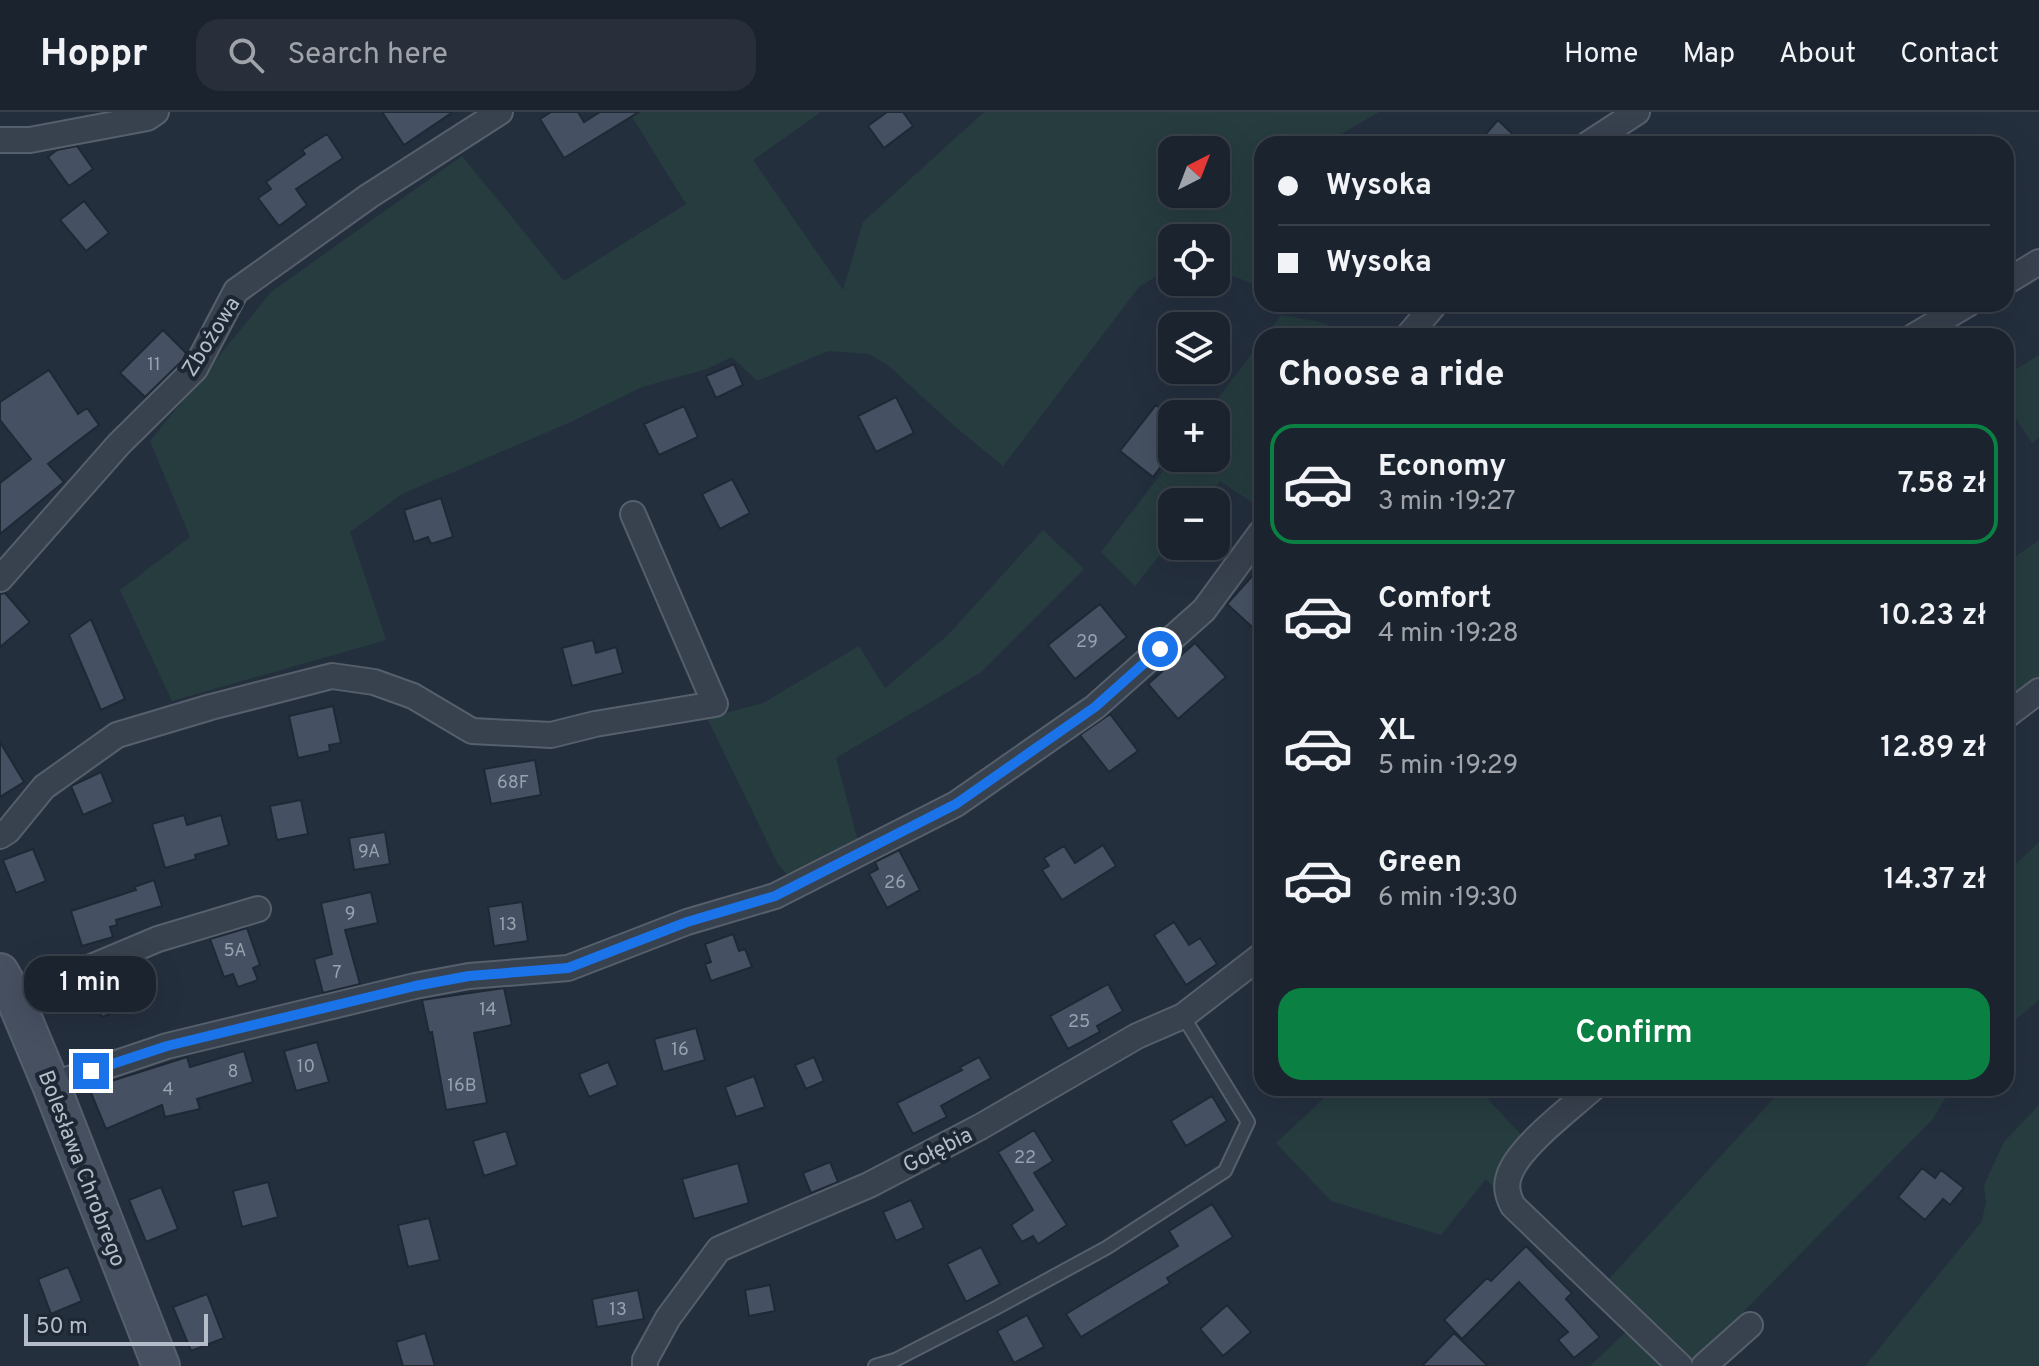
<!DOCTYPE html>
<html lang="en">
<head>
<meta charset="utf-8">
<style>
  :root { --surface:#1b232e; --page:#282f3a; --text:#f1f3f6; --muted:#a0a4aa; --line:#39404a; --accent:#0b8043 }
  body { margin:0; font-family:Overpass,sans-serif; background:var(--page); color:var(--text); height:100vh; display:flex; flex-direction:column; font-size:30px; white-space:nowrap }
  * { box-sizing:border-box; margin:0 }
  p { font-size:26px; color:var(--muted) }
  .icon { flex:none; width:44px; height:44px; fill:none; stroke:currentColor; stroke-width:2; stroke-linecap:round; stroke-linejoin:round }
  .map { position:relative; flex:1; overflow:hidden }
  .sheet { position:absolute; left:1254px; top:216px; width:760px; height:768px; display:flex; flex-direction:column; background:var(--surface); border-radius:24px; box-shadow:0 8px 32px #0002,0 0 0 2px var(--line) }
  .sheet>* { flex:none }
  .top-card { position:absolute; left:1254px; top:24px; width:760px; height:176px; border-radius:24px; box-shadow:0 8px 32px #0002,0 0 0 2px var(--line); display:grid; align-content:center; height:176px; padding:0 24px; background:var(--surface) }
  .needle { width:52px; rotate:42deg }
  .controls { position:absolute; left:1158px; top:24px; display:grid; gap:16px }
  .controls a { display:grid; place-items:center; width:72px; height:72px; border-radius:16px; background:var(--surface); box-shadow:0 8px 32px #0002,0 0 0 2px var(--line); font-size:40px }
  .scale { position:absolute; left:24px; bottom:20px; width:184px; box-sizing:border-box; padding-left:8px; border:4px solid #b4bcc9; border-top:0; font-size:22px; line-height:28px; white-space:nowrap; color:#b4bcc9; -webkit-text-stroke:6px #1d2633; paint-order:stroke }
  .end { position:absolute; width:36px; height:36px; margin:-18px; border:10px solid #1a73e8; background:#fff; box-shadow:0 0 0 4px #fff }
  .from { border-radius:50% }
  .bubble { position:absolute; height:56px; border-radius:24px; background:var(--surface); box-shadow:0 8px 32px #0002,0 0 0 2px var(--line); font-size:26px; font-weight:600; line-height:56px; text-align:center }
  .top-card b { display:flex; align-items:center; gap:28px; height:76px; font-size:30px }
  .top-card b+b { border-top:2px solid var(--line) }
  .top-card i { width:20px; height:20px; background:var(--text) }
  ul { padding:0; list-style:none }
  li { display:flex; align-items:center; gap:24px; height:120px; margin:0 16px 12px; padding:0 8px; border:4px solid transparent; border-radius:24px }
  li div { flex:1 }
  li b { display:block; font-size:30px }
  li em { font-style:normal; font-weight:600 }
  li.on { border-color:var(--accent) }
  li>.icon { width:72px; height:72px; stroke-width:1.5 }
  h2 { padding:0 24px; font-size:36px; line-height:96px }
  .primary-button { display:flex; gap:16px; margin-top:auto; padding:16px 24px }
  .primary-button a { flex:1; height:92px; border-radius:24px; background:var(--accent); color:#fff; font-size:32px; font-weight:600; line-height:92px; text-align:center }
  header { display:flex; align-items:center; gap:48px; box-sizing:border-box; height:112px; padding:0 40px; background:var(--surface); border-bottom:2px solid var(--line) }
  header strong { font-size:38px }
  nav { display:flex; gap:44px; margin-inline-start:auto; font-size:28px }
  .search { width:560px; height:72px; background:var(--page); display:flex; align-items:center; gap:20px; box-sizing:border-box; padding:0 28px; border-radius:24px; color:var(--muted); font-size:30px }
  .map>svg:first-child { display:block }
</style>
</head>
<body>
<header>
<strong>Hoppr</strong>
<div class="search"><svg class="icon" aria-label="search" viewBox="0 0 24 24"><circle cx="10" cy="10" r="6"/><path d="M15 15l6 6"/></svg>Search here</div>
<nav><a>Home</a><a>Map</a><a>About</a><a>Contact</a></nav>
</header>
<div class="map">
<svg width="2039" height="1254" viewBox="0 0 2039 1254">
  <rect width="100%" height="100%" fill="#242f3e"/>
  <!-- green -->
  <path fill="#263c3f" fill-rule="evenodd" d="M629 0H821L753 48 843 178 863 110 984 0H1379L1324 32H1262V175L1216 158V126H1172V155L1139 175 1003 354 952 312 889 254 869 242 828 239 757 269 732 245 707 257 642 275 571 310 402 382 350 420 386 528 172 589 120 478 190 425 150 329 271 180 462 44 564 169 686 92ZM1172 38H1216V82H1172Z
    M1281 203 1320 210 1358 224H1265Z
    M1262 228V397L1220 369 1203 390H1172V428L1135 474 1101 440 1173 346H1216V302H1206Z
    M2039 243V326L2032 331 2006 292V263Z
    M1043 418 1084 457 980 561 836 646 864 752 803 782 778 752 707 606 763 591 859 534 885 576 948 523Z
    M2039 428V568L2006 592V451Z
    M2039 730V888L2006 916V761Z
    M1335 976H1478L1525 1027 1500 1082 1486 1067 1441 1123 1331 1089 1276 1031Z
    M1783 976H1952L1932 1008 1691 1253 1604 1177 1608 1168Z
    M2039 993V1254H1865L1982 1109 1986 1090 1984 1073 2004 1030Z
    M1626 1220 1667 1254H1590Z"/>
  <!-- building -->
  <path fill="#455162" stroke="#1f2835" stroke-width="2" d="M382 0H453L404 33Z
    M551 0H578L584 10 600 0H639L564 46 540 7Z
    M887 0H903L913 14 884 36 868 14Z
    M1498 8 1523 32H1477Z
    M327 22 343 46 296 77 307 93 279 114 258 86 271 77 266 70 305 42 302 38Z
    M77 34 93 57 69 74 48 45 57 38Z
    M84 89 109 121 86 139 60 108Z
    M163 218 186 241 183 248 145 285 120 261Z
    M734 252 743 273 716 286 706 264Z
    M49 258 78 302 87 296 99 313 48 352 64 370 0 422V371L31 347 0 308V290Z
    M896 285 914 321 876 340 858 304Z
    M1156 293 1172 306V340L1153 365 1120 339Z
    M684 294 698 325 659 343 644 312Z
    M732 367 750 401 720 417 702 382Z
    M441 386 453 425 431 432 428 425 414 430 404 398Z
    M1262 453V524L1227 492Z
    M5 481 30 510 0 535V482Z
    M1100 492 1127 525 1075 567 1048 533Z
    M91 507 125 587 101 598 69 523Z
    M593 528 596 541 616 535 623 561 572 574 562 536Z
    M1195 531 1226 565 1178 607 1148 572Z
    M333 594 341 631 329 633 330 639 298 646 289 604Z
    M1110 602 1138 639 1109 660 1080 623Z
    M0 630 24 670 0 685Z
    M535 648 541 683 491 692 484 657Z
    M101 660 113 690 83 703 71 674Z
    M301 688 308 722 277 728 270 694Z
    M184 703 187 713 221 703 229 733 195 743 196 747 165 756 152 712Z
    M385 720 390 752 354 758 349 726Z
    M1103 733 1116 754 1062 788 1042 758 1049 754 1044 746 1064 734 1075 751Z
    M33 737 46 769 16 781 3 748Z
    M899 738 920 778 887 796 869 762 878 757 875 750Z
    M154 768 162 794 116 808 117 813 110 815 113 825 82 834 71 799 136 778 134 775Z
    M371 780 378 811 345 818 360 872 323 881 314 847 332 842 321 791Z
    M522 790 528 829 494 834 488 795Z
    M1174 810 1189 833 1200 826 1217 852 1186 873 1154 823Z
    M247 816 260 853 253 856 258 868 238 875 233 862 224 865 210 827Z
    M733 822 739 839 745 837 752 855 711 869 705 852 711 850 705 832Z
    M122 860 136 891 102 905 89 875Z
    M1108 872 1123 899 1097 914 1100 920 1068 937 1050 904Z
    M504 876 512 913 474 921 487 991 446 998 432 920 429 921 422 888Z
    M696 916 705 948 663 960 654 927Z
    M317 930 329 970 296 979 284 939Z
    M244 939 253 970 197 987 200 997 165 1005 162 993 106 1017 89 976 187 945 190 955Z
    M814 945 824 969 806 977 795 953Z
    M979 945 991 966 941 994 947 1005 913 1022 897 991 962 958 960 955Z
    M608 950 618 973 589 985 579 962Z
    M754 964 765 995 736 1005 725 975Z
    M1212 984 1227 1009 1186 1034 1171 1009Z
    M1034 1018 1053 1049 1034 1061 1067 1113 1038 1132 1033 1124 1022 1130 1011 1113 1033 1098 998 1040Z
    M506 1019 517 1053 484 1064 473 1029Z
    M830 1050 838 1070 811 1081 803 1061Z
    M738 1051 749 1091 694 1107 682 1067Z
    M1922 1056 1935 1066 1941 1058 1964 1076 1950 1093 1943 1087 1925 1108 1898 1085Z
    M268 1070 278 1105 242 1115 233 1079Z
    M161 1075 178 1117 146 1130 129 1088Z
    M911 1088 924 1116 896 1129 883 1100Z
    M1212 1092 1233 1125 1167 1166 1170 1171 1081 1225 1066 1202 1178 1134 1169 1119Z
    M429 1106 440 1148 408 1155 398 1113Z
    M1526 1134 1572 1181 1566 1187 1600 1225 1574 1246 1558 1228 1568 1220 1519 1170 1462 1227 1444 1208 1487 1166 1491 1169Z
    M981 1135 1000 1172 966 1190 947 1152Z
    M68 1155 82 1189 51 1202 38 1167Z
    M770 1173 775 1199 749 1204 745 1178Z
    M638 1178 644 1207 597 1215 592 1187Z
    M207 1182 224 1226 191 1239 173 1195Z
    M1227 1193 1251 1220 1223 1244 1200 1217Z
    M1027 1203 1044 1235 1014 1251 997 1219Z
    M425 1221 435 1254H403L396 1230Z
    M1454 1221 1488 1254H1422Z"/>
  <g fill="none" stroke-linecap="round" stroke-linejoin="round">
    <!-- lane casing -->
    <g stroke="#565f6c" stroke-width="16">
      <path id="lane" d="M875 1254 895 1248 994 1197 1106 1136 1225 1059 1248 1010 1183 904"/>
    </g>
    <!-- street casing -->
    <g stroke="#565f6c" stroke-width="28">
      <path id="street" d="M0 28H30L147 6 156 0
        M1588 32 1637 0
        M2006 170 2039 150
        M1408 224 1435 192
        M1914 224 1968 192
        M0 467 119 332 195 257 236 179 369 84 500 0
        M2006 604 2039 579
        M0 724 8 719 44 675 117 623 211 595 332 564 374 570 413 584 472 619 551 623 595 612 715 592 633 402
        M15 887 158 827 258 797
        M51 973 167 934 415 874 469 864 568 856 687 810 775 784 956 692 1095 595 1204 498 1262 419
        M1593 976C1571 996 1517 1036 1509 1064 1505 1075 1508 1085 1513 1094L1680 1254
        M645 1254V1248L668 1206 719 1137 869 1073 980 1015 1137 924 1183 904 1262 843
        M1704 1254 1750 1213"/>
    </g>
    <!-- secondary casing -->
    <g stroke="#565f6c" stroke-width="40">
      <path id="secondary" d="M0 860 15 887 51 973 161 1254"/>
    </g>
    <!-- lane -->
    <use href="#lane" stroke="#38414e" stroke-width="12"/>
    <!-- street -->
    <use href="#street" stroke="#38414e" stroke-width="24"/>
    <!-- secondary -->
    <use href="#secondary" stroke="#465061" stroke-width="36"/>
  </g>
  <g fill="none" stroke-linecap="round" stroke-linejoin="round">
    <!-- route -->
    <path stroke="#1a73e8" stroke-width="10" d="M91 959 167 934 415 874 469 864 568 856 687 810 775 784 956 692 1095 595 1160 537"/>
  </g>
  <g text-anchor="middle" stroke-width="8" stroke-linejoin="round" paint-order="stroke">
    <!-- number labels -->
    <g font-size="18" fill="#98a1af">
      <text x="154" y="258">11</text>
      <text x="1087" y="535">29</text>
      <text x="513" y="676">68F</text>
      <text x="369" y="745">9A</text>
      <text x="895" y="776">26</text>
      <text x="350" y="807">9</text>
      <text x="508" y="818">13</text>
      <text x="235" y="844">5A</text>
      <text x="337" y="866">7</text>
      <text x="488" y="903">14</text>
      <text x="1079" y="915">25</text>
      <text x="680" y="943">16</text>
      <text x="306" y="960">10</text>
      <text x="233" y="965">8</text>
      <text x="462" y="979">16B</text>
      <text x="168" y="983">4</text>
      <text x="1025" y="1051">22</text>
      <text x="618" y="1203">13</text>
    </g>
    <!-- street labels -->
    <g font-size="22" fill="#b4bcc9" stroke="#1d2633">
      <text transform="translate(210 224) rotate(-58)" y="8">Zbożowa</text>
      <text transform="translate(937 1037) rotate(-27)" y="8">Gołębia</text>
      <text transform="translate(83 1056) rotate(69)" y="8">Bolesława Chrobrego</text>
    </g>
  </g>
</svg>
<div class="controls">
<a><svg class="needle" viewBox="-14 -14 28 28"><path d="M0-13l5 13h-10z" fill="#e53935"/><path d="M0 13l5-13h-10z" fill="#a0a4aa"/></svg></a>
<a><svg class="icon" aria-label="locate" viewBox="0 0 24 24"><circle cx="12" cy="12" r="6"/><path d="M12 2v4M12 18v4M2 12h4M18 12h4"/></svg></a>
<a><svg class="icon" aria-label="layers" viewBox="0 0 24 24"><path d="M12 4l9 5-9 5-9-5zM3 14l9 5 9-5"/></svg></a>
<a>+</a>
<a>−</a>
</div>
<div class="scale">50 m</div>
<i class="end from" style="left:1160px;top:537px"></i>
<i class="end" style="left:91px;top:959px"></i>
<div class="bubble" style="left:24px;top:844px;width:132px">1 min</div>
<div class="top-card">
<b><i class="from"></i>Wysoka</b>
<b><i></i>Wysoka</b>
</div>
<section class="sheet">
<h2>Choose a ride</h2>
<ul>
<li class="on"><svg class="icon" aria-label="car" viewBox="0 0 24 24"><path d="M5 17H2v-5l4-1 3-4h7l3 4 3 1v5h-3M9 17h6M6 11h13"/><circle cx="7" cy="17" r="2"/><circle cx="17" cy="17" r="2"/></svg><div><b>Economy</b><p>3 min · 19:27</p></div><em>7.58 zł</em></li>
<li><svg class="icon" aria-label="car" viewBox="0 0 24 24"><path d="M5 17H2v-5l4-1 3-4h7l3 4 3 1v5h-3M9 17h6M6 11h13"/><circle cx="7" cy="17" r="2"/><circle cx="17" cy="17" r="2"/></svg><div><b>Comfort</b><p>4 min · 19:28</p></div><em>10.23 zł</em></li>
<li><svg class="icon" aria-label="car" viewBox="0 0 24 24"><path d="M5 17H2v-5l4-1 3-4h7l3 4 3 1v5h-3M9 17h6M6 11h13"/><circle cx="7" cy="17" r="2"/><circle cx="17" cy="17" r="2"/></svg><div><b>XL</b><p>5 min · 19:29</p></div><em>12.89 zł</em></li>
<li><svg class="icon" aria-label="car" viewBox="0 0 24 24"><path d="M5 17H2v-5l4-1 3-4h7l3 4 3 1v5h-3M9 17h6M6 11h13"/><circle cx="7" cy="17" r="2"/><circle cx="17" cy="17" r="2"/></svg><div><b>Green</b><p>6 min · 19:30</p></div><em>14.37 zł</em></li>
</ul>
<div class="primary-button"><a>Confirm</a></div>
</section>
</div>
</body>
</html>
